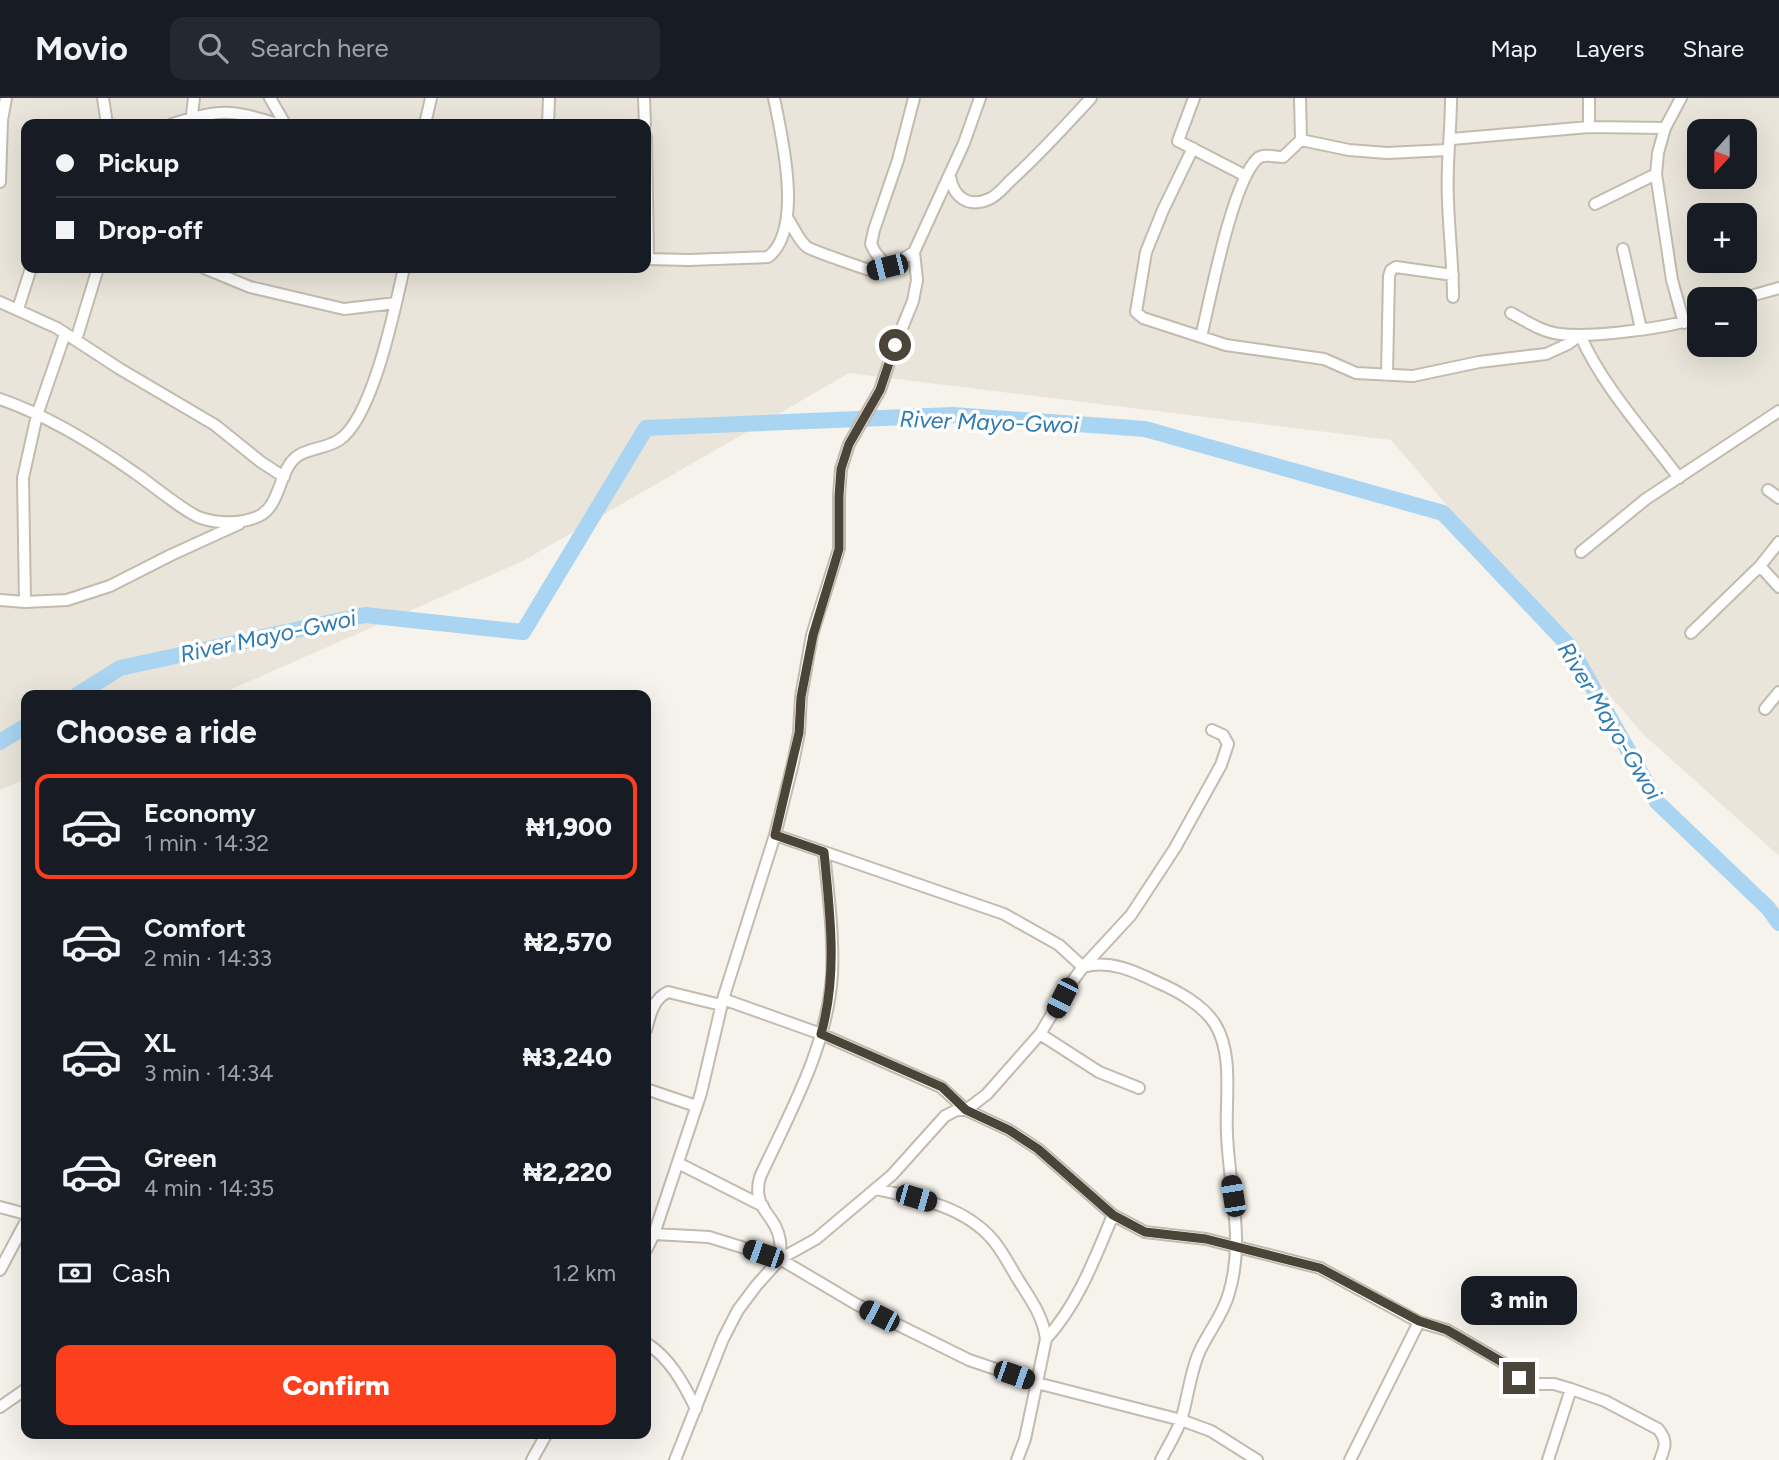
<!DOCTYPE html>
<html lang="en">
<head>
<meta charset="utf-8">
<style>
  :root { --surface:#171b24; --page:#242831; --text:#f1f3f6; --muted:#9ea1a6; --line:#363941; --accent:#fc3f1d }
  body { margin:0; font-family:Figtree,sans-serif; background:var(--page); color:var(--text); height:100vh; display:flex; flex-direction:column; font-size:26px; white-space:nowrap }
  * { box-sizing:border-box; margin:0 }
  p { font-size:23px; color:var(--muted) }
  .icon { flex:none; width:38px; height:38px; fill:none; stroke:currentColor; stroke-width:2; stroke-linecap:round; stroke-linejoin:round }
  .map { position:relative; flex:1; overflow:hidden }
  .drawer { position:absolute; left:21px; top:592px; width:630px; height:749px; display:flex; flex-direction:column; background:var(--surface); border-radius:14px; box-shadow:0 7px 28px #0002 }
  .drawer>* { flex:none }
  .guide { position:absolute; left:21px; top:21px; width:630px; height:154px; border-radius:14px; box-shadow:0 7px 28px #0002; display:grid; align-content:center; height:154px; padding:0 35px; background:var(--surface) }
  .needle { width:46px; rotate:201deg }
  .tools { position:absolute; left:1687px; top:21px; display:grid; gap:14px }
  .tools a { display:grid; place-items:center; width:70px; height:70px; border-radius:14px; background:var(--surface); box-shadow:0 7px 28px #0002; font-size:35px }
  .end { position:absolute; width:32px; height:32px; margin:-16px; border:9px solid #4b4439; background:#fff; box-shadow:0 0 0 4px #fff }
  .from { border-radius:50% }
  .bubble { position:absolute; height:49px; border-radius:14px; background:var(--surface); box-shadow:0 7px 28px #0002; font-size:23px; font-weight:800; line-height:49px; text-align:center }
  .car { position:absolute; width:21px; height:42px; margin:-21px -10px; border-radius:9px; box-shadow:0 0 5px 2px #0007; background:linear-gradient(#222 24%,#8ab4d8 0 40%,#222 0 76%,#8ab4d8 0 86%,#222 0) }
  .guide b { display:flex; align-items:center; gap:24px; height:66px; font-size:26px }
  .guide b+b { border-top:2px solid var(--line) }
  .guide i { width:18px; height:18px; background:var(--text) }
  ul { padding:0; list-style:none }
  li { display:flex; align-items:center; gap:21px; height:105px; margin:0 14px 10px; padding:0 21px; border:4px solid transparent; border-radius:14px }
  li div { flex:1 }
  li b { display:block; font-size:26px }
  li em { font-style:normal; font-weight:800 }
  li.on { border-color:var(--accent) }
  li>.icon { width:63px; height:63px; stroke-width:1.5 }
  h2 { padding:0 35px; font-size:32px; line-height:84px }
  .pay { display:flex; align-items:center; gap:18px; height:77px; padding:0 35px; font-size:26px }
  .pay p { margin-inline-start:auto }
  .action { display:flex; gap:14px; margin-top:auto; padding:14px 35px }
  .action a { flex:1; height:80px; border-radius:14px; background:var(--accent); color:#fff; font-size:28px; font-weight:800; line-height:80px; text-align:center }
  header { display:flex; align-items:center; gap:42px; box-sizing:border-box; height:98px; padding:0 35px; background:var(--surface); border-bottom:2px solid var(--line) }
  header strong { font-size:33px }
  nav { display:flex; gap:38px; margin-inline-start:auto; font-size:24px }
  .search { width:490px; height:63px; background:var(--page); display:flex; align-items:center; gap:18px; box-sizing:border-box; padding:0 24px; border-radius:14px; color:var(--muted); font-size:26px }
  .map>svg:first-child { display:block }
</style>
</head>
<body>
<header>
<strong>Movio</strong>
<div class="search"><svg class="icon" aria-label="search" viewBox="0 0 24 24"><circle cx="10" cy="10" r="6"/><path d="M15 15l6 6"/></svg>Search here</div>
<nav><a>Map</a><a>Layers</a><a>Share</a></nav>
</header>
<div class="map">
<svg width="1779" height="1362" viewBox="0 0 1779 1362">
  <rect width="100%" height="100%" fill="#f6f3ec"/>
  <!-- residential -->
  <path fill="#eae5da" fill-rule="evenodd" d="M0 0H1779V758L1643 636 1391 342 849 275 521 464 218 597H26V681L0 692ZM26 26H646V170H26ZM1699 33H1745V79H1699ZM1699 117H1745V163H1699ZM1699 201H1745V247H1699Z"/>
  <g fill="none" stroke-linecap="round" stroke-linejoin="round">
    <!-- river -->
    <path stroke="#a9d4f2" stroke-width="16" d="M77 597 120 570 365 517 523 534 646 330 953 317 1145 331 1443 415 1570 549 1657 704 1768 810 1779 825
      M0 644 26 628"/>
    <!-- street casing -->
    <g stroke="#c2bbae" stroke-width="14">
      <path id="street" d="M103 0 107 26
        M270 0 285 26
        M644 0 645 26
        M1194 0 1178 43 1246 78
        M1451 0C1451 35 1446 67 1448 102 1449 135 1453 166 1453 199
        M1589 0V29
        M1681 0 1665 30 1658 55 1656 76 1672 182 1684 225
        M191 25 194 0
        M172 26C220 11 230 11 277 26
        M425 26 431 0
        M548 26 549 0
        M646 39 648 161
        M1452 41 1589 29 1665 30
        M1301 42 1349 52 1387 55 1448 52
        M1193 50 1163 112 1146 154 1136 214 1143 220 1226 247 1324 261 1356 275 1413 278 1479 264 1546 256 1568 246 1580 237
        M950 79C954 100 969 110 989 101 997 98 1004 89 1010 83 1039 57 1064 29 1091 0
        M0 84 2 22 6 0
        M1595 106 1656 76
        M788 121C794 130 799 143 807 149 811 152 870 173 874 173 889 171 902 161 914 154
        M1623 151 1641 231
        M646 161 689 162 768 159C804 132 782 39 774 0
        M887 169 875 154 871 146 874 132 898 62 914 0
        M204 170 250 189 344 211 396 205
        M1740 201 1779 190
        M0 204 57 230 120 271 215 327 261 364 284 379
        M18 211 31 170
        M1511 215C1526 223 1542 234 1560 236 1591 240 1670 230 1699 219
        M1580 237C1603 289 1645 334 1679 380
        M1201 239C1210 202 1232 85 1257 61 1263 55 1274 59 1283 59L1301 42 1300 0
        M76 242 98 170
        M1387 277 1389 178 1391 172 1396 169 1453 177
        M0 301C49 318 94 346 135 375 150 385 187 416 201 420 219 426 242 426 259 418 282 407 278 370 299 357 311 350 327 350 339 342 373 320 395 209 404 170
        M1768 392 1779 400
        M1581 454 1646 401 1779 313
        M1760 468 1779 489
        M0 502 25 504 67 502 110 488 171 457 239 426
        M25 504 23 380 37 317 65 236
        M1691 535 1760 468 1779 444
        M1765 611 1779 594
        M775 737 1004 816 1059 847 1083 869
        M1083 869C1110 861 1136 874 1159 885 1178 893 1204 908 1215 926 1234 957 1225 1001 1227 1036 1229 1089 1245 1143 1229 1195 1223 1218 1207 1235 1198 1257 1190 1277 1188 1298 1182 1319 1178 1333 1168 1348 1161 1362
        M723 901 821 936 941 989 966 1012 1009 1032 1038 1051 1113 1117 1145 1134 1206 1141 1320 1170 1419 1224 1447 1232 1502 1264 1519 1280 1536 1286H1554L1571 1291 1605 1303 1658 1331C1668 1343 1665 1349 1660 1362
        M646 932C650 917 653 901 668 894L721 907
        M1040 936 1099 974 1139 990
        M646 991 696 1008
        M678 1065 763 1108
        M876 1091C918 1100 964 1108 993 1142 1003 1154 1011 1170 1019 1183 1031 1202 1043 1218 1046 1241L1025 1341 1017 1362
        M0 1109 26 1116
        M654 1136 709 1139 780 1161 856 1206 969 1262 1037 1285 1181 1322 1211 1333 1257 1362
        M646 1152 654 1136 701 995 723 901 775 737 793 665 799 635 801 599 812 537 839 451V398L841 371 849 346 880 292 895 247 913 203 917 182 914 154 964 45 980 0
        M780 1161C780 1156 781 1149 780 1143 776 1115 751 1112 760 1079 790 1014 827 950 832 877 834 836 828 795 824 754
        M0 1172 26 1123
        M1046 1241C1078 1206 1095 1160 1113 1117
        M646 1245C670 1260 684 1286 696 1311
        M0 1309 26 1291
        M532 1362 547 1335
        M675 1362 723 1241 738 1212 756 1188 780 1161 816 1141 892 1077 945 1018 957 1012H966L987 996 1040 936 1069 888 1083 869 1131 817 1175 750 1221 667 1228 646 1223 637 1212 632
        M1350 1362 1419 1224
        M1548 1362 1571 1291"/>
    </g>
    <!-- street -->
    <use href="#street" stroke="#fff" stroke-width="10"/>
  </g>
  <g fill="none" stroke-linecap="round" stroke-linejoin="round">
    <!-- route -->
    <path stroke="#4b4439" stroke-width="9" d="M895 247 880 292 849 346 841 371 839 398V451L813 537 801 599 799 635 775 737 824 754C830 816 838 876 821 936L942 989 966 1012 1009 1032 1038 1051 1113 1117 1145 1134 1206 1141 1320 1170 1419 1223 1447 1232 1502 1264 1519 1280"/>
  </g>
  <g text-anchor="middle" stroke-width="7" stroke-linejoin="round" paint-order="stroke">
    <!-- water labels -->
    <g font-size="23" font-style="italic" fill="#2e7ab2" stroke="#fff">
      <text transform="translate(989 324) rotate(2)" y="8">River Mayo-Gwoi</text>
      <text transform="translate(268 538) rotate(-12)" y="8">River Mayo-Gwoi</text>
      <text transform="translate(1610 623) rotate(59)" y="8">River Mayo-Gwoi</text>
    </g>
  </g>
</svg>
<div class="tools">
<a><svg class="needle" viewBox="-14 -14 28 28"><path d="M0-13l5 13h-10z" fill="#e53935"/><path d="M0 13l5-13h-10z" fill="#9ea1a6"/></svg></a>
<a>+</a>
<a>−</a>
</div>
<i class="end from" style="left:895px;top:247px"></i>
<i class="end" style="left:1519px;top:1280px"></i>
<div class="bubble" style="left:1461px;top:1178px;width:116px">3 min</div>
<i class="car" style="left:887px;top:169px;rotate:256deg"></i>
<i class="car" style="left:1062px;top:900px;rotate:207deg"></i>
<i class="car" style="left:1233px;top:1098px;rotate:351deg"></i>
<i class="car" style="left:916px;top:1100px;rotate:106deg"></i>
<i class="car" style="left:763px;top:1156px;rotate:289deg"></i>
<i class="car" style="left:879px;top:1218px;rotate:297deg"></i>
<i class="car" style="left:1014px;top:1277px;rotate:109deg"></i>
<div class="guide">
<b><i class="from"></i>Pickup</b>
<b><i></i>Drop-off</b>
</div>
<section class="drawer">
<h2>Choose a ride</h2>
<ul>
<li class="on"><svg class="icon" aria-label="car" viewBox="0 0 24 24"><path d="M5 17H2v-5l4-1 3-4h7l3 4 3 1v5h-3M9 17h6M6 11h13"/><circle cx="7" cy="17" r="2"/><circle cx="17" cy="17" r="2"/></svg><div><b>Economy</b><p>1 min · 14:32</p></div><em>₦1,900</em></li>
<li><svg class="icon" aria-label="car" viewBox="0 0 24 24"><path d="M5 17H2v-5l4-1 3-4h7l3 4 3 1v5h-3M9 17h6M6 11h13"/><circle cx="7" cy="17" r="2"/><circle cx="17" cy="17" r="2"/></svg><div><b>Comfort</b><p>2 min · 14:33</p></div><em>₦2,570</em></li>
<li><svg class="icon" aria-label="car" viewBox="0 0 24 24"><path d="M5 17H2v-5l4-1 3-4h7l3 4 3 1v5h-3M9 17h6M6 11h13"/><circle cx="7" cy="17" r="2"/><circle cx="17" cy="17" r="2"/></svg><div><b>XL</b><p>3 min · 14:34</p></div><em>₦3,240</em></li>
<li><svg class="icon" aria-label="car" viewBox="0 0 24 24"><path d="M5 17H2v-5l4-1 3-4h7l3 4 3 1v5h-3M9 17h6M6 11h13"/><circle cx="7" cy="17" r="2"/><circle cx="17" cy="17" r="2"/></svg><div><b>Green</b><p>4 min · 14:35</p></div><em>₦2,220</em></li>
</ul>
<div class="pay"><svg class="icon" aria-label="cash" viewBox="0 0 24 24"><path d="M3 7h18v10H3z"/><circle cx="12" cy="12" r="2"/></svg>Cash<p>1.2 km</p></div>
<div class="action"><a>Confirm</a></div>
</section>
</div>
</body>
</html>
